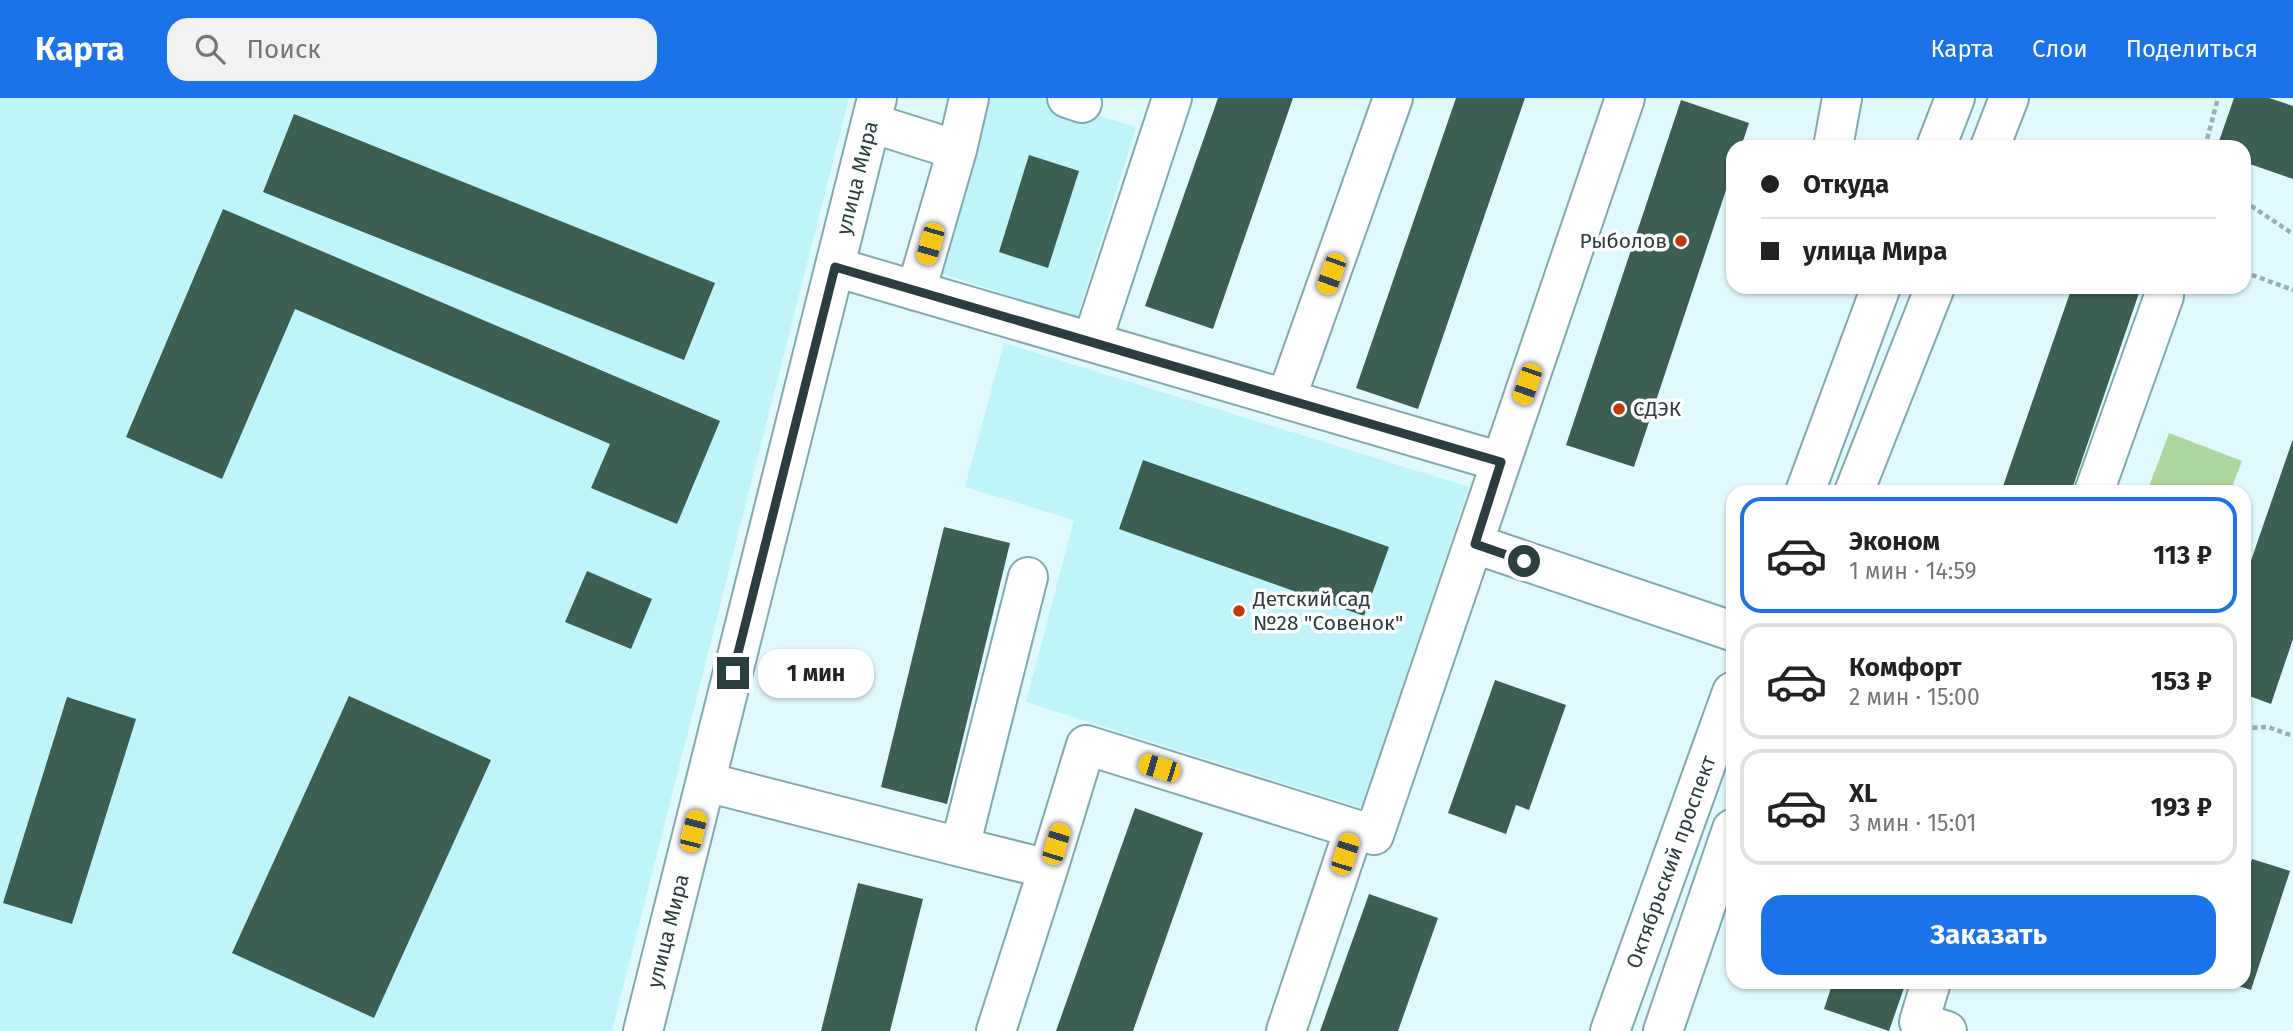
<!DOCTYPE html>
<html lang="ru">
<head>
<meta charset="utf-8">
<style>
  :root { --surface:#fff; --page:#f2f2f2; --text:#222; --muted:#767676; --line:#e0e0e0; --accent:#1a73e8 }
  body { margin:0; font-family:"Fira Sans",sans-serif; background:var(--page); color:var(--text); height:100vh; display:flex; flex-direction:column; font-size:26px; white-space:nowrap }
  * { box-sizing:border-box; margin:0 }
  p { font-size:23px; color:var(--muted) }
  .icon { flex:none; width:38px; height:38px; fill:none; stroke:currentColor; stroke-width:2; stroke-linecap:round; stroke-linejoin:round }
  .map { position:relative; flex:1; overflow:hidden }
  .side { position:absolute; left:1726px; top:387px; width:525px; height:504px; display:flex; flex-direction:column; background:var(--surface); border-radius:21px; box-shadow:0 2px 5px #0004 }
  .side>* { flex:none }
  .top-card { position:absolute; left:1726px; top:42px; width:525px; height:154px; border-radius:21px; box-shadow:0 2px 5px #0004; display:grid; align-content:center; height:154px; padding:0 35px; background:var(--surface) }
  .end { position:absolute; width:32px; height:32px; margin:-16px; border:9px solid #2c3d3f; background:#fff; box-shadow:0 0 0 4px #fff }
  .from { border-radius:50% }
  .bubble { position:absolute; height:49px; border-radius:21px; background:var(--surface); box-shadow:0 2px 5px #0004; font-size:23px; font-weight:700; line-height:49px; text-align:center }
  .car { position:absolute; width:21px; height:42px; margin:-21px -10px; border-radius:9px; box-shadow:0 0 5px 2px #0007; background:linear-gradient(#f5c518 24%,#345 0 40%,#f5c518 0 76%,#345 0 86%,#f5c518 0) }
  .top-card b { display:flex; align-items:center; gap:24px; height:66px; font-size:26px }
  .top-card b+b { border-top:2px solid var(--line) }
  .top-card i { width:18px; height:18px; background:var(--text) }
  ul { padding:12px 0 0; list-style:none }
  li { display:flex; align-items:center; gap:21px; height:116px; margin:0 14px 10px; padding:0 21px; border:4px solid var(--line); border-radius:21px }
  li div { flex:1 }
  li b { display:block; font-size:26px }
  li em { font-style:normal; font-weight:700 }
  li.selected { border-color:var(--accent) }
  li>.icon { width:63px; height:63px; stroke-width:1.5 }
  .button { display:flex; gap:14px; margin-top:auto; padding:14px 35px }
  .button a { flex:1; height:80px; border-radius:21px; background:var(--accent); color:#fff; font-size:28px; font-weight:700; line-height:80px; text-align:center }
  header { display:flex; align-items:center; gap:42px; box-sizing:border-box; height:98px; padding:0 35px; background:var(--accent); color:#fff }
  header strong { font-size:33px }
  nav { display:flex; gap:38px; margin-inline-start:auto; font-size:24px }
  .search { width:490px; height:63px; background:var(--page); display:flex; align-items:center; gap:18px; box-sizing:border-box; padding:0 24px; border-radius:21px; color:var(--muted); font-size:26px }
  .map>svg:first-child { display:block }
</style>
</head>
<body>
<header>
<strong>Карта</strong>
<div class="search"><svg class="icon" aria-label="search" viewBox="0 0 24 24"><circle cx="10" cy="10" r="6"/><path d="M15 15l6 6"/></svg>Поиск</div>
<nav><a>Карта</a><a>Слои</a><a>Поделиться</a></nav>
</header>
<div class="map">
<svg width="2293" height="933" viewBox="0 0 2293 933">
  <rect width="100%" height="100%" fill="#e0f9fc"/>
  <!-- built -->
  <path fill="#c0f4fb" d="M0 0H849L612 933H0Z
    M986 0H1040L1136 29 1077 220 938 174Z
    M1004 245 1469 389 1362 710 1026 604 1074 422 965 389Z"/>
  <!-- green -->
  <path fill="#add79f" d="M2169 335 2242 363 2230 394H2147Z"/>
  <!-- building -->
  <path fill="#3c5e53" d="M1218 0H1293L1213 231 1145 208Z
    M1456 0H1525L1418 311 1356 290Z
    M2234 0H2269L2293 8V81L2244 64V49H2217Z
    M1681 2 1749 25 1741 49H1732V74L1634 369 1566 347Z
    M294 16 715 185 684 262 263 94Z
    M1029 57 1079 73 1048 170 999 154Z
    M223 111 720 323 677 426 591 390 610 346 295 211 222 381 126 339Z
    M2072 189H2141L2071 394H2001Z
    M2293 341V541L2271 606 2244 596V483Z
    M1143 362 1389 449 1364 518 1119 431Z
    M944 429 1010 445 947 706 881 689Z
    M587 473 652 501 631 551 565 524Z
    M1495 582 1566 607 1529 712 1516 707 1506 736 1448 715Z
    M349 598 491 662 374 920 232 855Z
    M67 599 136 621 72 826 3 805Z
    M1135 710 1203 735 1133 933H1056Z
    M2252 761 2290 773 2251 892 2226 884H2244V788Z
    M858 785 923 801 890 933H821Z
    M1369 796 1438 820 1398 933H1320Z
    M1833 884H1906L1889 933 1824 911Z"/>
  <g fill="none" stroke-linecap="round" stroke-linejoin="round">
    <!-- minor casing -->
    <g stroke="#80a8ad" stroke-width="42">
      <path id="minor" d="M1067 0 1082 5
        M871 25 957 52
        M1833 49 1842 0
        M835 169 1501 364
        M916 193 957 52 969 0
        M1092 244 1172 0
        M1286 301 1393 0
        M2094 394 2164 198
        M1475 446 1732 533
        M706 684 960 749 1028 479
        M960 749 1048 771 996 933
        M1048 771 1086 647 1374 737 1625 0
        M1931 884 1919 924 1947 933
        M643 933 877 0
        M1286 933 1354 731"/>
    </g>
    <!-- major casing -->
    <g stroke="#80a8ad" stroke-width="42">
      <path id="major" d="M1936 49 1955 0
        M1990 49 2009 0
        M1805 394 1881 189
        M1854 394 1935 189
        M1610 933 1732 594
        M1663 933 1732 731"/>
    </g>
    <!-- path -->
    <path stroke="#98aeb1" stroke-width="4.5" stroke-dasharray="5 3.5" stroke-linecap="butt" d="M2205 49 2218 0
      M2244 103 2293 136
      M2244 174 2293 192
      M2244 630 2268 629 2293 638"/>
    <!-- minor -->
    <use href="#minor" stroke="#fff" stroke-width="38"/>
    <!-- major -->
    <use href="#major" stroke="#fff" stroke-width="38"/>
  </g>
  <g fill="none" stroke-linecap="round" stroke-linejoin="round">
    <!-- route -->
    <path stroke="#2c3d3f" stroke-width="9" d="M733 575 835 169 1501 364 1475 446 1524 463"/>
  </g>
  <!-- markers -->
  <g fill="#c13906" stroke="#fff" stroke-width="2.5">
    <circle cx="1681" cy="143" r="7"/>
    <circle cx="1619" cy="311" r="7"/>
    <circle cx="1239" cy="513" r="7"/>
  </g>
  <g text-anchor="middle" stroke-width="7" stroke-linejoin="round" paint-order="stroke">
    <!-- street labels -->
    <g font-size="21" fill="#2c3d3f" stroke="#fff">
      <text transform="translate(857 80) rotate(-76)" y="7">улица Мира</text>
      <text transform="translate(1671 764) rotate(-70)" y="7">Октябрьский проспект</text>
      <text transform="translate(668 833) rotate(-76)" y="7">улица Мира</text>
    </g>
    <!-- poi labels -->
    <g font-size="21" fill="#2c3d3f" stroke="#fff" text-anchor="start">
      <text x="1667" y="150" text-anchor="end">Рыболов</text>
      <text x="1633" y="318">СДЭК</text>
      <text x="1253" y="508">Детский сад<tspan x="1253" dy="24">№28 "Совенок"</tspan></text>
    </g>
  </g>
</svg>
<i class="end from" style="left:1524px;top:463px"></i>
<i class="end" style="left:733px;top:575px"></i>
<div class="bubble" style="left:758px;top:551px;width:116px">1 мин</div>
<i class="car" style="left:930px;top:146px;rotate:196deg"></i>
<i class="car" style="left:1331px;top:176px;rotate:200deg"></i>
<i class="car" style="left:1527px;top:286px;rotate:199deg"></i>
<i class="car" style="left:1159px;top:670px;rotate:287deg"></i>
<i class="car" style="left:693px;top:733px;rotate:14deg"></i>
<i class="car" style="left:1056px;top:746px;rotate:17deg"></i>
<i class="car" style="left:1345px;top:756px;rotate:18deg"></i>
<div class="top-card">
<b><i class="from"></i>Откуда</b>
<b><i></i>улица Мира</b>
</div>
<section class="side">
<ul>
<li class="selected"><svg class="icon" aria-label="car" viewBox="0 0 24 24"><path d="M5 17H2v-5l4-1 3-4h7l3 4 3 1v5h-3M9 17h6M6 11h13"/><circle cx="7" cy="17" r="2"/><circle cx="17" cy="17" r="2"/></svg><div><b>Эконом</b><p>1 мин · 14:59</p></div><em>113 ₽</em></li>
<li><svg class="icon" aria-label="car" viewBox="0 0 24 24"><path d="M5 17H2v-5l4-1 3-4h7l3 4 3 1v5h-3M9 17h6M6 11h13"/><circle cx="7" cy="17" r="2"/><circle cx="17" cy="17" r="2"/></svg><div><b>Комфорт</b><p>2 мин · 15:00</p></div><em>153 ₽</em></li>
<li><svg class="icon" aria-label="car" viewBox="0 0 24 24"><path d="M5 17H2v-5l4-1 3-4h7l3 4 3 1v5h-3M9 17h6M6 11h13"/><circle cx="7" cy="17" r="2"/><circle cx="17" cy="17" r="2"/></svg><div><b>XL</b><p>3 мин · 15:01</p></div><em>193 ₽</em></li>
</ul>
<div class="button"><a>Заказать</a></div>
</section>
</div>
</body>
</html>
